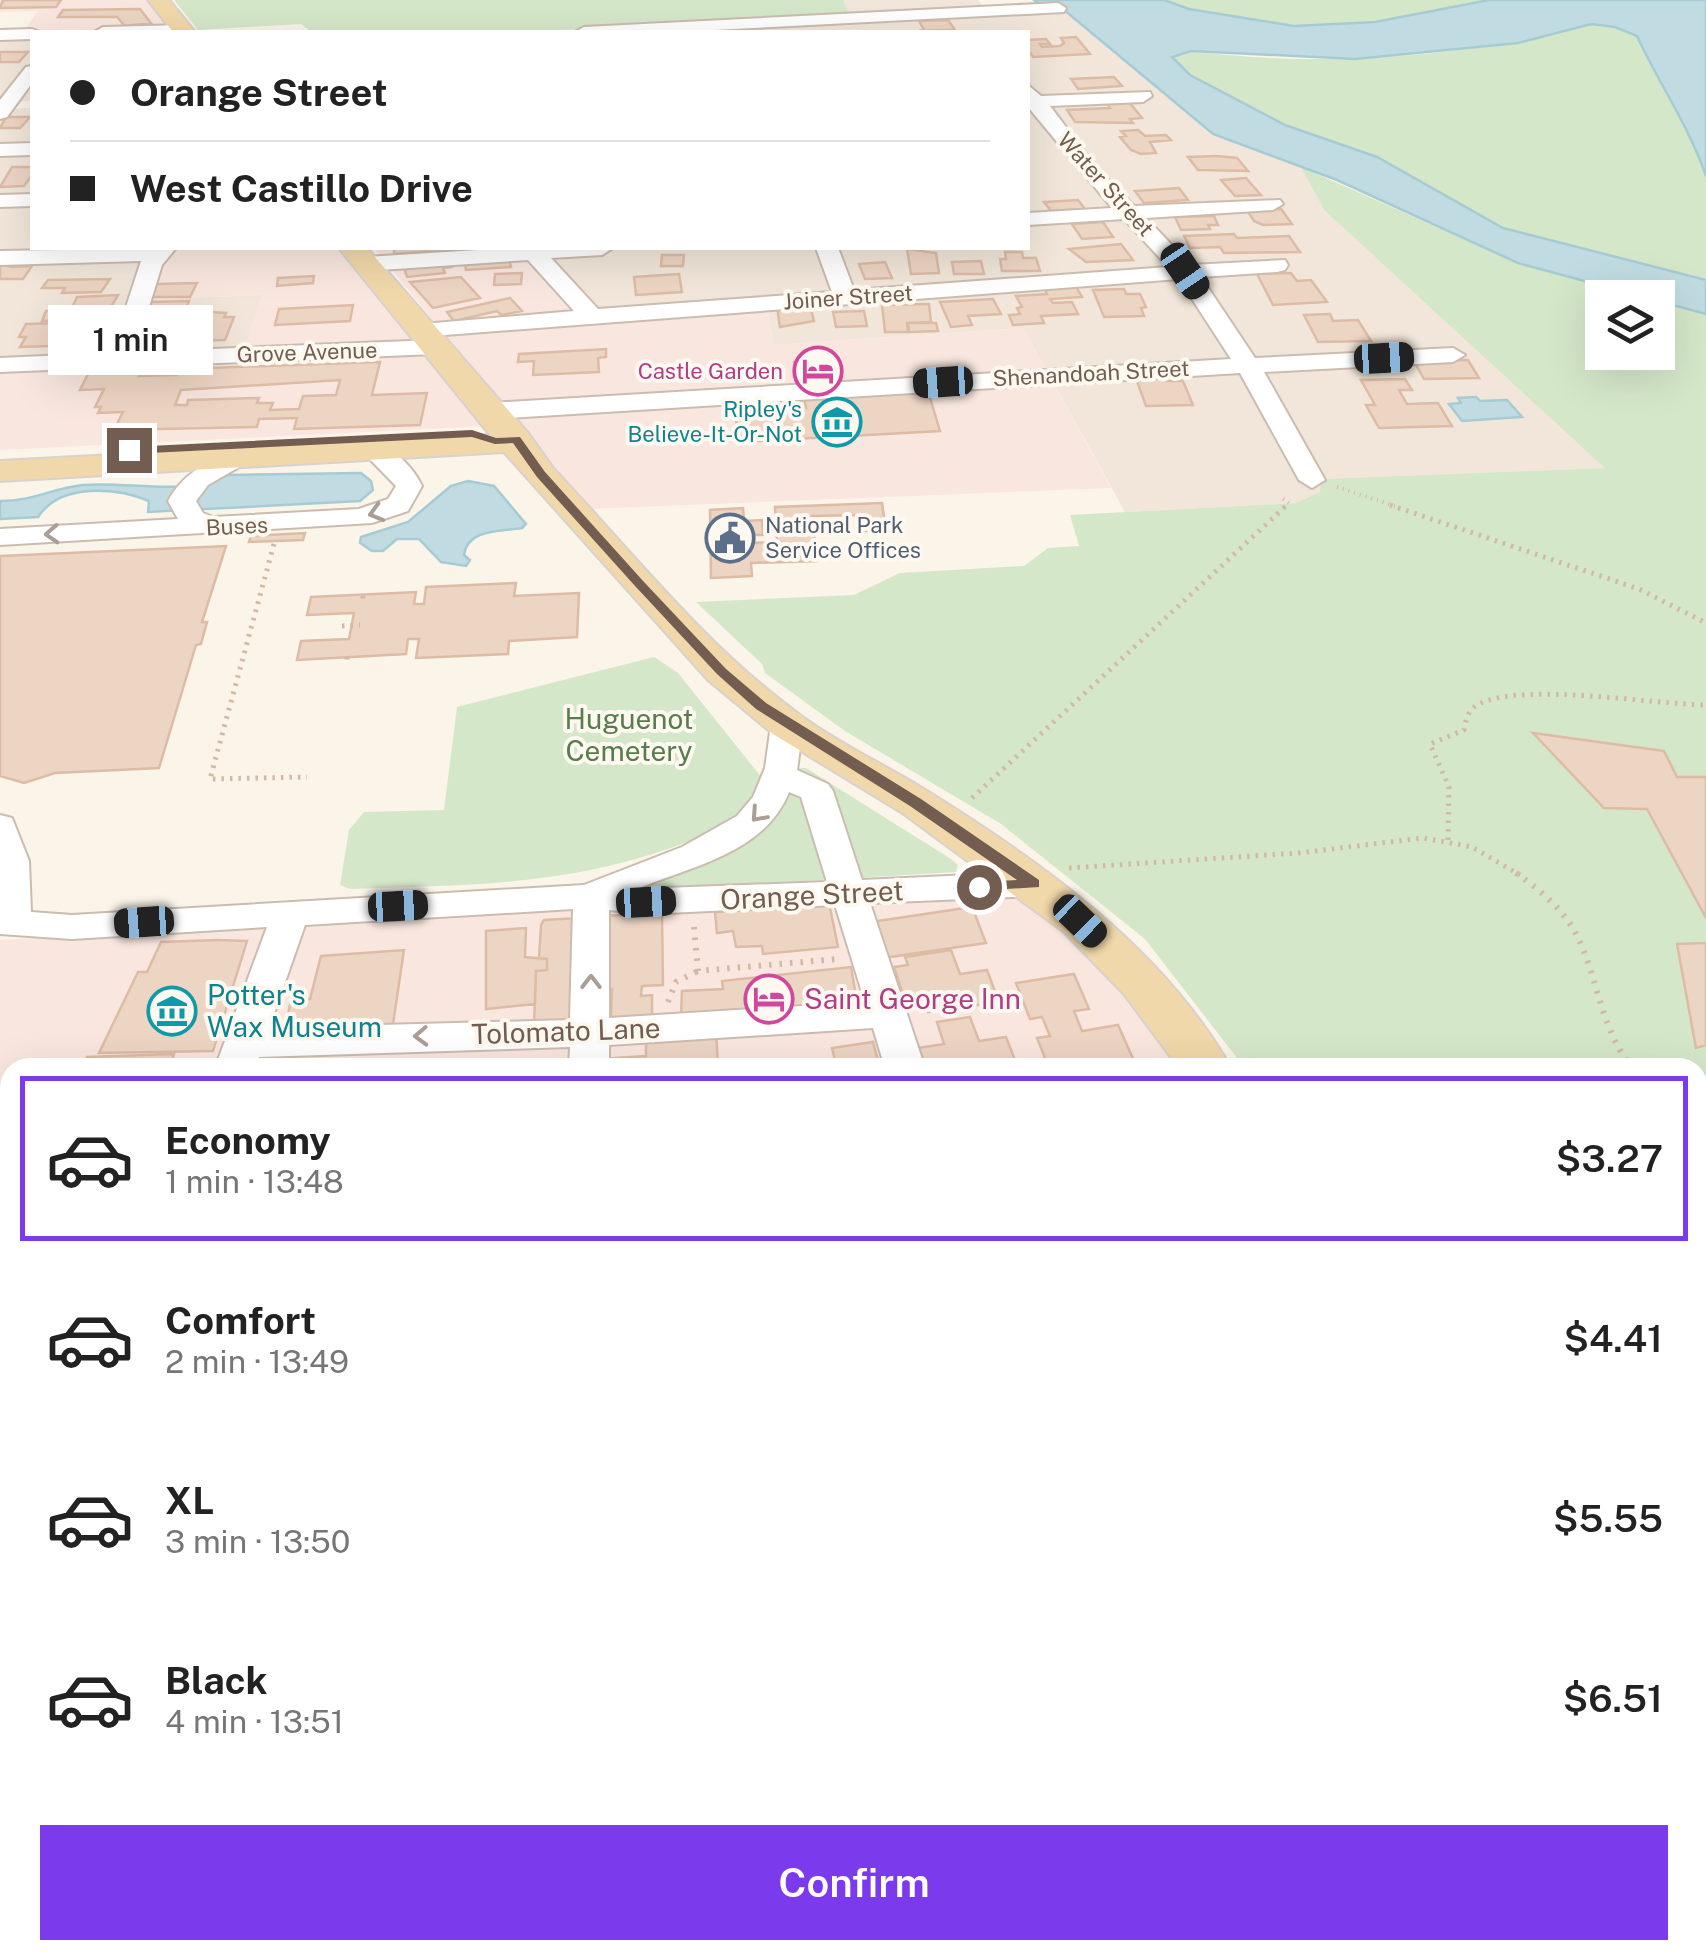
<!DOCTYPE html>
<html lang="en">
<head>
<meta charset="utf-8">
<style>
  :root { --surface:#fff; --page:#f2f2f2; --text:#222; --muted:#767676; --line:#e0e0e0; --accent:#7c3aed }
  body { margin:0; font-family:"Public Sans",sans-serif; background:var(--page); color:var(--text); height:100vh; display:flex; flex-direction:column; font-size:38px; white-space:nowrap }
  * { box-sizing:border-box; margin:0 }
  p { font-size:32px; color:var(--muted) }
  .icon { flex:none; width:55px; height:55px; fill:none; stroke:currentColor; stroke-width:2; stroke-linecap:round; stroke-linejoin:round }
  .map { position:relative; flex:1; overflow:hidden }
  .panel { position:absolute; left:0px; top:1058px; width:1708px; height:902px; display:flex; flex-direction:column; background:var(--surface); border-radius:30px 30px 0 0; box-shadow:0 10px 40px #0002 }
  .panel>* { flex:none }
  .guide { position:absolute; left:30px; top:30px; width:1000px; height:220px; border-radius:0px; box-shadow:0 10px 40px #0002; display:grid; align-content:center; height:220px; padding:0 40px; background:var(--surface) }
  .buttons { position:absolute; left:1585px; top:280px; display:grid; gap:20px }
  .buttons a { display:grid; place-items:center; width:90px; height:90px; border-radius:0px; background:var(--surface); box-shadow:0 10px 40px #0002; font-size:50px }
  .end { position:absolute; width:45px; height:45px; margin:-22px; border:12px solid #725d50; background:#fff; box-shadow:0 0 0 5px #fff }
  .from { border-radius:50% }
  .bubble { position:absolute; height:70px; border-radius:0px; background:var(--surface); box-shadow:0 10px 40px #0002; font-size:32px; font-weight:600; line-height:70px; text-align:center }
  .car { position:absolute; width:30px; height:60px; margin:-30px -15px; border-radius:12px; box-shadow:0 0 8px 2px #0007; background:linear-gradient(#222 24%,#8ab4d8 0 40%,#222 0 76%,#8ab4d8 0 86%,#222 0) }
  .guide b { display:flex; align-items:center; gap:35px; height:95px; font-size:38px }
  .guide b+b { border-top:2px solid var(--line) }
  .guide i { width:25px; height:25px; background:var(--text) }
  ul { padding:18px 0 0; list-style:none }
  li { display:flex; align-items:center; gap:30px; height:165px; margin:0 20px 15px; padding:0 20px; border:5px solid transparent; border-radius:0px }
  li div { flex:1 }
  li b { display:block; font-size:38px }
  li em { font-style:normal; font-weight:600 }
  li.current { border-color:var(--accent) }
  li>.icon { width:90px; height:90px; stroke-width:1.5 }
  .button { display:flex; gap:20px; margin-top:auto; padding:20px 40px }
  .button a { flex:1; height:115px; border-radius:0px; background:var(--accent); color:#fff; font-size:40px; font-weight:600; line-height:115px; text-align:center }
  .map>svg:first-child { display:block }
</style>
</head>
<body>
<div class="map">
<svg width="1706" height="1959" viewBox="0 0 1706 1959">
  <rect width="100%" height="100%" fill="#faf4e9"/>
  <!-- residential -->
  <path fill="#f1e6d9" d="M843 0H978L988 13 1064 11 1213 134 1301 167 1324 210 1606 468 1322 479 1320 492 1296 503 1125 512 1023 328 773 345 768 309 594 321 522 248H1028V32H515L849 16Z
    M32 37V101L0 102V38Z
    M32 108V196L0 197V109Z
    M32 205V248L155 250 129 300 263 295 244 350 0 360V206Z"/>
  <!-- commercial -->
  <path fill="#f9e7df" d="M0 0H149L171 28 23 32 38 11 0 12Z
    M99 248H341L417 343 244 350 262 295 129 300 153 251H97Z
    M374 248H522L594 321 768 308 773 345 1023 328 1111 488 587 509Z
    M427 354 488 426 0 450V371Z
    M1028 897 1108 968 1186 1067H924L868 905Z
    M833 907 865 1001 608 1017V913Z
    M574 910 572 1018 268 1027 304 924Z
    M269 927 227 1043 214 1067 10 1068V1115H0V940Z
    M874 1029 886 1067H607V1047Z
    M493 1049H570V1067L253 1068 257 1057Z
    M10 1438V1514L0 1541V1439Z
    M1698 1586 1706 1591V1959H1208L1205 1950H1698Z
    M10 1678V1950H47L44 1959H0V1710Z
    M320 1950H595V1959H318Z
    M650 1950H1149L1152 1959H651Z"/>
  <!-- education -->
  <path fill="#f1e6f7" d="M72 1950H297L294 1959H69Z"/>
  <!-- green -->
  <path fill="#d5e7c9" d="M174 0H843L850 16 515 32H311L301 24 198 30Z
    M1164 0H1489L1375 22 1294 26 1189 9Z
    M1591 24 1615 27 1637 36C1655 76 1700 136 1706 177 1706 210 1706 247 1706 280L1503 228 1377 157 1285 125 1190 75 1172 57 1191 51C1323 68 1462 58 1591 24Z
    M1301 167 1518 263 1646 297 1602 298V352H1658V301L1706 314V777H1677L1663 751 1534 734 1604 808 1647 809 1706 918V943L1677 944 1696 1047 1706 1045V1316L1698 1322V1068L1244 1067 1145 939 1001 824 845 731 765 673 762 664 696 602 854 595 900 573 1024 566 1048 548 1079 546 1070 515 1296 503 1320 492 1321 479 1605 468 1324 210Z
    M654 657 678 673 762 778C754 817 718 830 684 843 570 886 469 885 350 889L340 885 349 830 364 812 444 810 457 707Z
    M799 768H806L951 859 958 865 956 872 619 892C661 877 738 860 767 827 780 813 788 789 792 771Z
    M0 1115H10V1354H0Z"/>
  <!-- water -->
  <path fill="#c0dce2" stroke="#a7cbd3" stroke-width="2.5" d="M1034 0H1164L1189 9 1294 26 1375 22 1489 0H1706V176C1689 126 1659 84 1637 36L1615 27 1591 24 1518 43 1355 59 1191 51 1172 57 1190 75 1285 125 1377 157 1503 228 1706 280V314L1518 263 1337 180 1213 134 1057 4 1041 5Z
    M1476 397 1480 401 1507 400 1522 417 1462 421 1449 404 1461 403 1458 398Z
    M361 473 371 481 373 490 360 501 148 512 149 501C116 487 60 483 38 517L0 519V501C34 501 53 488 83 485 130 481 185 497 228 475Z
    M468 481 494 486 526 524 522 528C501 532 468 528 464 555L470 560 466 566 441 562 419 539H397L383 551H372L360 543 361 537 408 522 451 486Z"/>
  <!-- building -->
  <path fill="#edd5c4" stroke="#ddbca6" stroke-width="2.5" fill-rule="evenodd" d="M3 0H61L56 7 0 8Z
    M140 9 151 23 125 26 117 17H58L63 10Z
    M948 20 955 30 919 31 924 30 919 21Z
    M1076 37 1090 54 1033 57 1028 50V40L1046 39 1050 44H1040L1042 47 1060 46 1064 43 1061 38Z
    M0 52H28L19 62H0Z
    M1114 77 1122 86 1078 89 1071 79Z
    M1129 102 1142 118 1130 119 1133 123 1075 122 1067 110 1110 108 1107 103Z
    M6 117H30L20 128H0Z
    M1138 130 1145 136 1166 135 1171 140 1150 142 1156 153 1141 154 1131 150 1120 137 1126 136 1121 131Z
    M1217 156 1237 158 1248 171 1198 170 1188 157Z
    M12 167H32V175L24 186 0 187Z
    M1246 178 1261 195 1235 196 1221 180Z
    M1179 188 1188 200 1144 203 1135 191Z
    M1078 200 1085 209 1051 211 1044 202Z
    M1281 209 1292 224 1263 225 1254 221 1247 210Z
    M1214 216 1218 225H1208L1210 229 1181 230 1175 217Z
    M1103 222 1113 237 1082 239 1072 224Z
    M1234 234 1237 238 1289 236 1300 252 1224 253 1220 247 1190 248 1184 236Z
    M1121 244 1133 260 1086 262 1069 249Z
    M394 248H454V249L394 254Z
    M907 249 936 253 939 273 911 274Z
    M1005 252H1022L1023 258H1036L1040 271H1002L1000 259H1006Z
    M662 255H684L683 266H661Z
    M509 258 511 267 466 270 465 261Z
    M981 261 984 274H954L952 262Z
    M885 262 892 278 865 279 859 264Z
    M451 263 452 267 443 268 445 273 407 277 404 268Z
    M0 265 13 267 32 266 23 279H0Z
    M522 273 521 284 494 285 495 274Z
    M1291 273 1297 281 1311 280 1327 302 1273 305 1257 274Z
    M679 274 682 292 636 295 634 277Z
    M314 276 313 283 277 286 278 278Z
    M461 277 480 298 433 308 410 282Z
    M110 279 101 292 62 293 65 288H42L48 280Z
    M197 283 190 297H147L155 284Z
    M1075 285 1082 297 1050 299 1053 303 1072 302 1078 314 1041 316 1044 323 1013 325 1009 315 1020 314 1017 308 1022 307 1016 296 1047 294 1043 286Z
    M1124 289 1126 294H1140L1146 307 1141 308 1144 316 1104 317 1093 290Z
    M118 295 108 312 76 313 78 308H72L77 297Z
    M510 298 522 311 501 315 497 311 454 321 447 312Z
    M993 299 1001 314 968 316 972 325 951 327 940 302Z
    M189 301 185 311 146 313 150 302Z
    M929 304 931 322 907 323 908 332H885L882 305Z
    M353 305 350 321 275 325 279 309Z
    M810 305 814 321 780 327 777 307Z
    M73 310 69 320 42 321 46 311Z
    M193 311 226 313 224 317H234L225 340 194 341 200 326H186Z
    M864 311 867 326 836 327 833 312Z
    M1330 314 1333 321 1358 320 1371 341 1318 342 1304 315Z
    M110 317 101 345 68 346 75 326H85L88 318Z
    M172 322 164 341 134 343 142 323Z
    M61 323 49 346 20 347 26 337H19L26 324Z
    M908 323H936L938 331 909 332Z
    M606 349V357L598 358 599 372 533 375 534 361 518 362 519 354Z
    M837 360 842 380 799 383 794 362Z
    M1468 360 1479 378 1424 379 1414 361Z
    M380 362 372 395 427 393 420 425 294 429 297 418 259 419 257 427 114 430 123 412 98 413 101 407H95L104 389 80 390 89 372 142 371 139 376 177 375 180 369ZM340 380 336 395 303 396 299 409 270 410 273 403H257L259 398 188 400 187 405H175L181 390Z
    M1164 375 1166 381H1183L1193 405 1146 406 1135 376Z
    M1405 379 1412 390H1399L1407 404 1438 403 1452 426 1379 428 1366 405H1375L1361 380Z
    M928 391 940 431 739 442 735 412 806 408 804 397Z
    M882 503 886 530 864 531 862 515 812 516 817 561 751 563 752 576 711 578 710 510 743 508 744 521 762 520 763 535H749V543L777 542 775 507Z
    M305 533 303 540 249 542 251 536Z
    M226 546 202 622H207L201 644 196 645 159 768 55 773 24 783 0 776V556Z
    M516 583 514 596 579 593 577 637 509 641 508 654 416 658 419 639H408L406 654 297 660 301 641 349 639 354 613 307 615 311 597 416 592 414 604H424L426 587Z
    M1533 733 1664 751 1677 777H1706V918L1647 809 1604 808Z
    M829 903 838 947 763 954 762 946 736 947 733 931 717 933 715 912Z
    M972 907 986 943 883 958 871 922Z
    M662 913 663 985 642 986 641 996 652 995V1016L611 1019 612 989H602L604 916Z
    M580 918 578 1022 534 1025 536 971 547 970V959H539L541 925 544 920Z
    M526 928 525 957 547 959V970L536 971 535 1004 486 1009V931Z
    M217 940 247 941 213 1051 99 1053 138 972H147L161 942Z
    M1706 943V1045L1696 1048 1677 944Z
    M404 950 393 1024 285 1029 291 1000 310 999 321 956Z
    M951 950 960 974 987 970 999 1002 928 1012 924 1001 906 1004 894 967 908 965 905 957Z
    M851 967 858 1008 726 1020 725 1011 707 1012 708 1016H681L682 991 723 989 722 981Z
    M1074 974 1089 1009 1074 1011 1082 1031 1118 1025 1135 1063 1125 1064 1126 1068H1049L1037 1038 1050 1036 1042 1017 1030 1019 1016 983Z
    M970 1017 979 1041 1006 1037 1018 1068H925L918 1048 944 1044 937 1022Z
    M716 1029 718 1068H603V1059L646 1056V1033Z
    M873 1042 880 1068H837L832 1048Z
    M174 1054 170 1068H83L87 1057Z
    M0 1367H10V1433H0Z
    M1698 1732 1706 1748V1772L1698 1774Z
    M0 1790H10V1850H0Z
    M1706 1886V1923L1698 1905V1887Z
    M0 1936 10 1937V1950H47L43 1959H0Z
    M639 1950H715L649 1959H640Z
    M755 1950H816L817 1959H756Z
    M926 1950H994L996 1959H928Z
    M1009 1950H1134L1136 1959H1011Z
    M1480 1950H1557L1560 1959H1484Z
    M1569 1950H1646L1650 1959H1572Z"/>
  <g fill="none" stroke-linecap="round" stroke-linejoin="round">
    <!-- minor casing -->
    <g stroke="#cbbcb0" stroke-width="4">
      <path id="minor" d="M1058 3 1066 8 1064 12 675 32H575L584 27Z
        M183 25 189 26 190 32H94L103 27Z
        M0 30 32 29 40 32H32V39L0 40Z
        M32 66V83L7 117 0 119V100L26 67Z
        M1028 85 1041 96 1150 92 1152 96 1143 102 1050 106 1097 168 1134 206 1280 200 1283 204 1273 210 1146 218 1191 265 1285 260 1288 265 1285 270 1277 272 1201 277 1255 358 1453 348 1465 355 1453 362 1264 372 1325 480 1312 488 1299 480 1240 373 490 419 477 411 490 403 1231 359 1179 279 419 337 407 330 411 325 574 311 528 260 366 271 355 264 366 257 512 248H613L602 255 551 258 598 309 832 292 816 248H838L854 290 1168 267 1124 219 1028 225V213L1112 208 1028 107Z
        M32 143V155L0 156V144Z
        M32 194V206L0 207V195Z
        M176 248 162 265 135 352 435 340 447 347 435 354 0 372V358L111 353 141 261 0 265V251Z
        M374 442C393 447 414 468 422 486L408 511 372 523 0 545V529L178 519 168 501C183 473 210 459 240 451L253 459 208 485 196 501 203 513 213 517 359 509 388 499 396 486 361 450Z
        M787 715 798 718 803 725 797 770 828 784 833 791 862 880 1033 872 1046 876 1051 884 1046 892 1033 896 870 903 925 1068H885L873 1028 609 1045V1068H569L570 1047 259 1057 255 1068H215L267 927 72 939 0 934V815L12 818 29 861 31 912 72 915 584 885 682 847 737 816 753 797 765 768 771 725 776 718ZM789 792 801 797 827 882 637 889C692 866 765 853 789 792ZM835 905 865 1002 609 1018V910L646 914ZM573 909 570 1020 269 1028 305 925Z
        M10 1591V1661L0 1665V1595Z
        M594 1950H652V1959H594Z
        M1148 1950H1206L1208 1959H1150Z"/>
    </g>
    <!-- major casing -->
    <g stroke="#d8d2ce" stroke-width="4">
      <path id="major" d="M148 0H169L195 32H173Z
        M339 248H367L528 433 553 468C632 552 706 647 800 715 840 745 888 766 930 793 1044 864 1163 949 1231 1068H1179L1124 994 1064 932 901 812 773 734 708 680 504 452 0 481V461L490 435Z
        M1698 1534 1706 1537V1596L1698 1593Z"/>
    </g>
    <!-- path-far3 -->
    <path stroke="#d2b8a7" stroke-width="4" stroke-dasharray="1 5" stroke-linecap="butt" d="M1337 487 1398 507
      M1283 499 1289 503 1284 507"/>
    <!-- path-far2 -->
    <path stroke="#d2b8a7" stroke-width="5" stroke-dasharray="2.5 6" stroke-linecap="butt" d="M1390 505 1639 589 1706 623
      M274 544 210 779 307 777
      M363 596V601
      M342 626 360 625
      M347 657V661
      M972 798 1287 505
      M1448 840 1449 787 1430 744 1464 730C1466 719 1468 709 1479 704 1522 682 1652 704 1706 705
      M1069 868 1298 853 1423 838 1472 847 1520 875"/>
    <!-- path-far1 -->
    <path stroke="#d2b8a7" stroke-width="6" stroke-dasharray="2.5 8" stroke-linecap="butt" d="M1516 873C1541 891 1566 911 1579 940 1599 983 1601 1029 1632 1068
      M694 927 698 971 837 959
      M668 1002 676 982 698 971
      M1698 1102 1706 1104
      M1698 1168 1706 1165
      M1698 1316 1706 1308"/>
    <!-- path -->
    <path stroke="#d2b8a7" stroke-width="9" stroke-dasharray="4 10" stroke-linecap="butt" d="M192 1959 296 1953"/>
    <!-- minor -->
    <use href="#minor" fill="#fff" fill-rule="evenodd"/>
    <!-- major -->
    <use href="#major" fill="#f1d8aa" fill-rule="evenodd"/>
  </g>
  <!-- one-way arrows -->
  <defs><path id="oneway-chevron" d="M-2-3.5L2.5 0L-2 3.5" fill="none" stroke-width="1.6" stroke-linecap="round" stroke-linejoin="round" transform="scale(2.5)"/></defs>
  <g stroke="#aa9e96">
    <use href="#oneway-chevron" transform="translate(376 513) rotate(164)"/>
    <use href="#oneway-chevron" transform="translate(52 534) rotate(177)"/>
    <use href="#oneway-chevron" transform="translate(758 815) rotate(132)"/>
    <use href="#oneway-chevron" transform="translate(591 982) rotate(-90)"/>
    <use href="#oneway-chevron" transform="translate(421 1036) rotate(178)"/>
  </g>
  <!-- route -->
  <path fill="#725d50" d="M472 430 496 438 520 437 545 472 644 582 726 669 766 703 921 799 1039 880V887L974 891 972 887 979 882 1017 880 910 806 756 709 717 674 636 587 537 477 513 443 495 444 472 437 129 454 123 450 129 447Z"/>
  <!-- icons -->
  <defs>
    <g id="hotel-ring" transform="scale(2.5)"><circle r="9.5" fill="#fdf8f0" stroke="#d1479c" stroke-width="1.5"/><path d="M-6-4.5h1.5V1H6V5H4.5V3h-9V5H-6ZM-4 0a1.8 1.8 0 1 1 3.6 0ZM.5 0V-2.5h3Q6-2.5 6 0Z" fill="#d1479c"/></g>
    <g id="museum-ring" transform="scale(2.5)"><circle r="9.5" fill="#fdf8f0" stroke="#0f9aa8" stroke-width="1.5"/><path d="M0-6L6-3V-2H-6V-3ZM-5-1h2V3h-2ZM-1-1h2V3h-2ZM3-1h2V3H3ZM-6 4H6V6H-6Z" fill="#0f9aa8"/></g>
    <g id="civic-ring" transform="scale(2.5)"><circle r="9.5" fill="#fdf8f0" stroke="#5c6f8a" stroke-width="1.5"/><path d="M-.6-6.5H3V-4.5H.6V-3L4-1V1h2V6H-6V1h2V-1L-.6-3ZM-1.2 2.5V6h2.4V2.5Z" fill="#5c6f8a"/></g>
  </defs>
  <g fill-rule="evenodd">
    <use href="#hotel-ring" x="818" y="371"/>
    <use href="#museum-ring" x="837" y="422"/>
    <use href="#civic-ring" x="730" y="538"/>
    <use href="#hotel-ring" x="769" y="999"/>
    <use href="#museum-ring" x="172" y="1011"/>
  </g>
  <g text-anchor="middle" stroke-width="8" stroke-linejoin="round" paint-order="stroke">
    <!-- far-street labels -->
    <g font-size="22" fill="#725d50" stroke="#fdf8f0">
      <text transform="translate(1106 184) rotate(48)" y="8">Water Street</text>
      <text transform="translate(848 297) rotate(-4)" y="8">Joiner Street</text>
      <text transform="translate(307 352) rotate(-2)" y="8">Grove Avenue</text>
      <text transform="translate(1091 373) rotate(-3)" y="8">Shenandoah Street</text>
      <text transform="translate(237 526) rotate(-3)" y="8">Buses</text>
    </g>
    <!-- far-hotel labels -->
    <g font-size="22" fill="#b23c85" stroke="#fdf8f0" text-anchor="end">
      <text x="783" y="379">Castle Garden</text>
    </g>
    <!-- far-culture labels -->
    <g font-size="22" fill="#0d838f" stroke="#fdf8f0" text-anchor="end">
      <text x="802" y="417">Ripley's<tspan x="802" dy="25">Believe-It-Or-Not</tspan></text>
    </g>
    <!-- far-service labels -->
    <g font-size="22" fill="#4e5e75" stroke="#fdf8f0" text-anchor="start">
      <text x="765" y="533">National Park<tspan x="765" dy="25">Service Offices</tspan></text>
    </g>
    <!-- park labels -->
    <g font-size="28" fill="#597c4c" stroke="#fdf8f0">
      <text x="629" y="729">Huguenot<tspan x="629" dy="32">Cemetery</tspan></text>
    </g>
    <!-- street labels -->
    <g font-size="28" fill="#725d50" stroke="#fdf8f0">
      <text transform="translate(812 895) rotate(-3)" y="10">Orange Street</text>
      <text transform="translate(566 1031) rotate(-2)" y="10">Tolomato Lane</text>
    </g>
    <!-- culture labels -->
    <g font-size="28" fill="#0d838f" stroke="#fdf8f0" text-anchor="start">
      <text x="207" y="1005">Potter's<tspan x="207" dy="32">Wax Museum</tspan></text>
    </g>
    <!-- hotel labels -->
    <g font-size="28" fill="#b23c85" stroke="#fdf8f0" text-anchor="start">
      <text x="804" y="1009">Saint George Inn</text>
    </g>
  </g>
</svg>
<div class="buttons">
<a><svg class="icon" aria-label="layers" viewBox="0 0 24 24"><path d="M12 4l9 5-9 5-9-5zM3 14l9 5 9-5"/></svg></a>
</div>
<i class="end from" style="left:979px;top:887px"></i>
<i class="end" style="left:129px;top:450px"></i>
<div class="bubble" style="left:48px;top:305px;width:165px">1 min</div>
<i class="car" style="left:1185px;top:271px;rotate:146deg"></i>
<i class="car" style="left:1384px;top:358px;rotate:87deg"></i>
<i class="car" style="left:943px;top:382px;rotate:266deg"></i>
<i class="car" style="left:646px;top:902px;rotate:87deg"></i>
<i class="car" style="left:398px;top:906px;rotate:87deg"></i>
<i class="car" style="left:1080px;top:921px;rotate:134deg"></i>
<i class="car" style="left:144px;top:922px;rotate:266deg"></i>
<div class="guide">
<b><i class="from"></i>Orange Street</b>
<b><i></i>West Castillo Drive</b>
</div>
<section class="panel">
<ul>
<li class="current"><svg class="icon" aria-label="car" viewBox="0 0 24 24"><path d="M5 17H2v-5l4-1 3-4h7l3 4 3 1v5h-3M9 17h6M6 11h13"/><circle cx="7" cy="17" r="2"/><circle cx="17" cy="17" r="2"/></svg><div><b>Economy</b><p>1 min · 13:48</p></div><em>$3.27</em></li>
<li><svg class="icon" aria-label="car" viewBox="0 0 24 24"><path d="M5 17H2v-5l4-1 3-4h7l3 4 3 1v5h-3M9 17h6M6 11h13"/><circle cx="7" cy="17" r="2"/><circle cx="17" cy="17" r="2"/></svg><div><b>Comfort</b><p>2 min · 13:49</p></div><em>$4.41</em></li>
<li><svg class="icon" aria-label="car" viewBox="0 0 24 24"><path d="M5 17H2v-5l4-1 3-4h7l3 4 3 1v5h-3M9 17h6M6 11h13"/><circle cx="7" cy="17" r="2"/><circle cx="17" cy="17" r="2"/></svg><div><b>XL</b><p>3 min · 13:50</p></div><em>$5.55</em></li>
<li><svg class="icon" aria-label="car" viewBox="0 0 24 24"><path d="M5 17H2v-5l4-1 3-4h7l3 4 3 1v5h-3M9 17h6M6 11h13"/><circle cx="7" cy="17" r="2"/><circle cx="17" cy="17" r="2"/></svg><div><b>Black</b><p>4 min · 13:51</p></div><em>$6.51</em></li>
</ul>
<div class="button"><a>Confirm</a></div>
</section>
</div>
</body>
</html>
